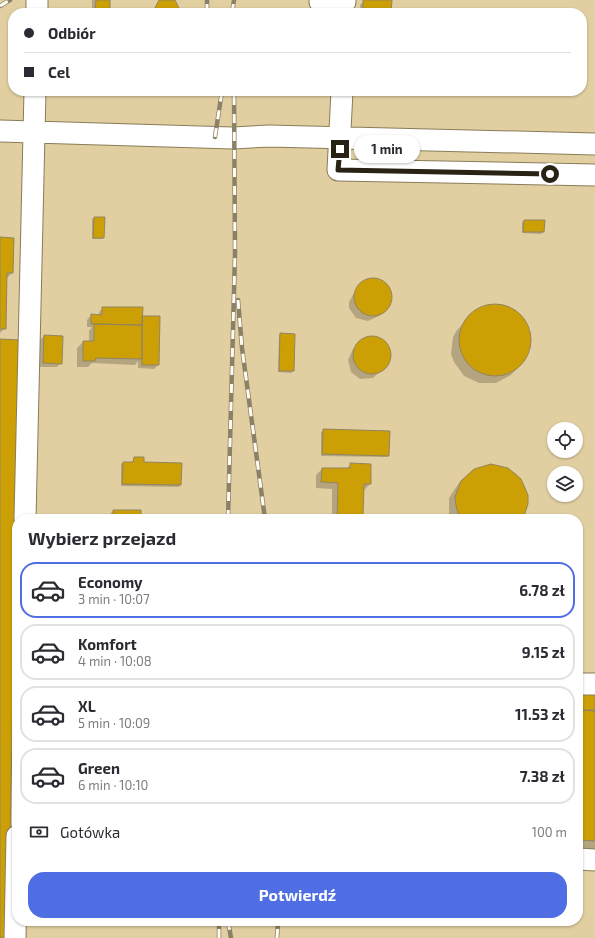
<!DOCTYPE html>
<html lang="pl">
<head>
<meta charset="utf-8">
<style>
  :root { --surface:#fff; --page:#f2f2f3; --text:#2b2b33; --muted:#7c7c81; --line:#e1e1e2; --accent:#506ee3 }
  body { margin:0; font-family:"Exo 2",sans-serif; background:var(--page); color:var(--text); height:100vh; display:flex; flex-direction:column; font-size:15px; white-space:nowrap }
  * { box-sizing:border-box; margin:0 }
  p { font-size:13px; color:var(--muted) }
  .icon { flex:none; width:22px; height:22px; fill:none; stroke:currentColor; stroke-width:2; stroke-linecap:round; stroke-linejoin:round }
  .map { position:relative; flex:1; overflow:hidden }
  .panel { position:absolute; left:12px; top:514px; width:571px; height:412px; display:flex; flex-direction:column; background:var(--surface); border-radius:16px; box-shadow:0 1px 3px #0004 }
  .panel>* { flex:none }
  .top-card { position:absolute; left:8px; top:8px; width:579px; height:88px; border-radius:16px; box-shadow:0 1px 3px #0004; display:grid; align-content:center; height:88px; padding:0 16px; background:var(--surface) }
  .controls { position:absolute; left:547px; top:422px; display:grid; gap:8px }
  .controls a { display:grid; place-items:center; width:36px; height:36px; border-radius:50%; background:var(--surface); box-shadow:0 1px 3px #0004; font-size:20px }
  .end { position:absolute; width:18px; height:18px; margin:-9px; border:5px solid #282214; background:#fff; box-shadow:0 0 0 2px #fff }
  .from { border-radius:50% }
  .bubble { position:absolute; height:28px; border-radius:14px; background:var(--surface); box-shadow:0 1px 3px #0004; font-size:13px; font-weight:700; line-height:28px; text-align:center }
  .top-card b { display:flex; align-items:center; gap:14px; height:38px; font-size:15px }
  .top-card b+b { border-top:1px solid var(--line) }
  .top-card i { width:10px; height:10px; background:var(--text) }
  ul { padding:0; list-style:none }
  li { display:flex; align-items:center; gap:12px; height:56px; margin:0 8px 6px; padding:0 8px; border:2px solid var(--line); border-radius:16px }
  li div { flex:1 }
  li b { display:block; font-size:15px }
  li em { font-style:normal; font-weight:700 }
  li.selected { border-color:var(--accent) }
  li>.icon { width:36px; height:36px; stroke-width:1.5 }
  h2 { padding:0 16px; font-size:18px; line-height:48px }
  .pay { display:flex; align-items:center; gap:10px; height:44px; padding:0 16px; font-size:15px }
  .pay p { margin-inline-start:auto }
  .button { display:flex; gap:8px; margin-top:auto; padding:8px 16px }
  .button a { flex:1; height:46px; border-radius:16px; background:var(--accent); color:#fff; font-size:16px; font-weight:700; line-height:46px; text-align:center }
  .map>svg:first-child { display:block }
</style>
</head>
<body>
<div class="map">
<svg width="595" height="938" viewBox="0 0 595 938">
  <rect width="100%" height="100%" fill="#e9dab4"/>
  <!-- built -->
  <path fill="#e1cfa1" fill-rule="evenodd" d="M0 0H595V938H0ZM13 13H582V91H13ZM554 429H576V451H554ZM554 473H576V495H554ZM17 519H578V921H17Z"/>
  <!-- shadow -->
  <path fill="#0003" d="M92 0H109V13H92Z
    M160 0H172L177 4 178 8 176 13H151Z
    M364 1 390 13H360V5Z
    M94 218 103 238 102 239H92V219Z
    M524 221 543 232 541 234 522 233V222Z
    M0 238 12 273 6 279 5 328 0 333Z
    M372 279 378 280 388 287 391 299 386 310 379 316 368 321 356 318 349 308V302L355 291 361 284Z
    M503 305 518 313 528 327 531 344 525 360 511 375 496 383H479L464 376 454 362 451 354 453 337 457 330 478 309 486 306Z
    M103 308 141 317 158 365 154 369 138 368V361L135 365 92 363 88 367H77V348L83 342H89V331L92 327H87V320L91 315 99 316V312Z
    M280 334 293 371 291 373 278 372 279 336Z
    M44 336 61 363 57 367H40V340Z
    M371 337 383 341 387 345 390 357 388 363 373 378 360 379 351 372 348 360 353 349 360 342Z
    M323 431 388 456 387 457 321 456V432Z
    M134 458 143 463 181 464 180 485 179 487 121 486V464L123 463H132Z
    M351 464 370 484 364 490 362 519H332V489L316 488V475L322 469H346Z
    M508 469 515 473 525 487 527 495 525 512 521 519H449V498L459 483 467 475 474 470Z
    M113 511 140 519H105Z
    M578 695H595V849L578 848Z
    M416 921H445V924L444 925H416Z"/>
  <!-- building -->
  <path fill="#cca004" stroke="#928460" d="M96 0H110V13H95Z
    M159 0H175L179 8 178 13H156L155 8Z
    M363 0H392L391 13H363Z
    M94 217H105L104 238H93Z
    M524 220H545L544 232H523Z
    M0 237 14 238 13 273H7L6 329H0Z
    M354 297a19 19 0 1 1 38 0a19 19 0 1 1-38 0Z
    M459 340a36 36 0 1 1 72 0a36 36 0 1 1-72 0Z
    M102 307H143L142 325 91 324V314L102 315Z
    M142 316H160L159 365H142Z
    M94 324 142 325V359L96 358 95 361H83V341H94Z
    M280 333 295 334 294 371H279Z
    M44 335 63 336 62 364 43 363Z
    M353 355a19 19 0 1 1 38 0a19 19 0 1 1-38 0Z
    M0 339 20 340 8 938H0Z
    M323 429 390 431 389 456 322 454Z
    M134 457H144V462L182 463 181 485 122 484 123 462H133Z
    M350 463 371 464V484H364L363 519H337L338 483 321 482 322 468H350Z
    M491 464 508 468 521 479 528 495V504L523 519H460L456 506 455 497 461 481 474 469Z
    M113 510H141V519H113Z
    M578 694H595V710H578Z
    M578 710 595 711V841L578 840Z
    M417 921H446V924L417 923Z"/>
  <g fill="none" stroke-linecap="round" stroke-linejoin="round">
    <!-- minor casing -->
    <g stroke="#8a7c59" stroke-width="23">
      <path id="minor" d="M320 2H345
        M37 13V0
        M342 91 338 170 595 175
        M0 131 233 138 269 136 595 144
        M25 519 35 91
        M578 684H595
        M578 859 595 860
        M15 938 17 836"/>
    </g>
    <!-- minor -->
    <use href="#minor" stroke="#fff" stroke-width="21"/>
    <!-- rail casing -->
    <g stroke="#8c8167" stroke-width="4.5">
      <path id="rail" d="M0 6 10 0
        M207 13V0
        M232 13 234 0
        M215 137 222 91
        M238 300 242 348 265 519
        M228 519 235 254 234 91
        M228 921 231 938
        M219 938V921
        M277 938 278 921"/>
    </g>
    <!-- rail -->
    <use href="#rail" stroke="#fffcf4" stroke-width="3" stroke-dasharray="9" stroke-linecap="butt"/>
  </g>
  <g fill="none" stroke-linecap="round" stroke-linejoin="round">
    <!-- route -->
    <path stroke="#282214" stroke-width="5" d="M340 149 338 170 550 174"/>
  </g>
</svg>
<div class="controls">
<a><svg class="icon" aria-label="locate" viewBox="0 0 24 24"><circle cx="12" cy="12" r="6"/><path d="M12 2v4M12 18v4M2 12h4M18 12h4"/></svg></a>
<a><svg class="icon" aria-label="layers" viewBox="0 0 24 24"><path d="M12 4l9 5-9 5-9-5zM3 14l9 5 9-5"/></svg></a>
</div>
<i class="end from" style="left:550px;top:174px"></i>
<i class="end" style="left:340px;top:149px"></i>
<div class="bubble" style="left:354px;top:135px;width:66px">1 min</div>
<div class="top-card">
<b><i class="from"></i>Odbiór</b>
<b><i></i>Cel</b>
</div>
<section class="panel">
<h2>Wybierz przejazd</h2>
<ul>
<li class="selected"><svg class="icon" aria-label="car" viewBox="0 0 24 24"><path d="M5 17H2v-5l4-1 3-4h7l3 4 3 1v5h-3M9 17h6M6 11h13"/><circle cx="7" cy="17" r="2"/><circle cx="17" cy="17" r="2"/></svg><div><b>Economy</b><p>3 min · 10:07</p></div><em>6.78 zł</em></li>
<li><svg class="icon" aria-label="car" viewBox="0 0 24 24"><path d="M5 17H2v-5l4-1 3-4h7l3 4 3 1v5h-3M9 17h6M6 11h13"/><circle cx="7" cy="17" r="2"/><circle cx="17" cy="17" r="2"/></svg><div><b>Komfort</b><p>4 min · 10:08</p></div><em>9.15 zł</em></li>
<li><svg class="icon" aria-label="car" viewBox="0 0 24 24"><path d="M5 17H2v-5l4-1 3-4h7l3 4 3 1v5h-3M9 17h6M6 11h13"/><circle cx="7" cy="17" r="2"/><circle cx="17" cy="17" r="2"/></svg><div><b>XL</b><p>5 min · 10:09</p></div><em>11.53 zł</em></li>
<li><svg class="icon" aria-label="car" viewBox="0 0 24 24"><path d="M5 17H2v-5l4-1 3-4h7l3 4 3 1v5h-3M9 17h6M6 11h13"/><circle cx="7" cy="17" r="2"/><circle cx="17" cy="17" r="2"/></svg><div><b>Green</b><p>6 min · 10:10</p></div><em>7.38 zł</em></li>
</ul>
<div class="pay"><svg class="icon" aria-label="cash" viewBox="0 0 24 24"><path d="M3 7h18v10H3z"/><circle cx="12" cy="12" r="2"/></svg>Gotówka<p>100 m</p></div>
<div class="button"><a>Potwierdź</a></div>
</section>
</div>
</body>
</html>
